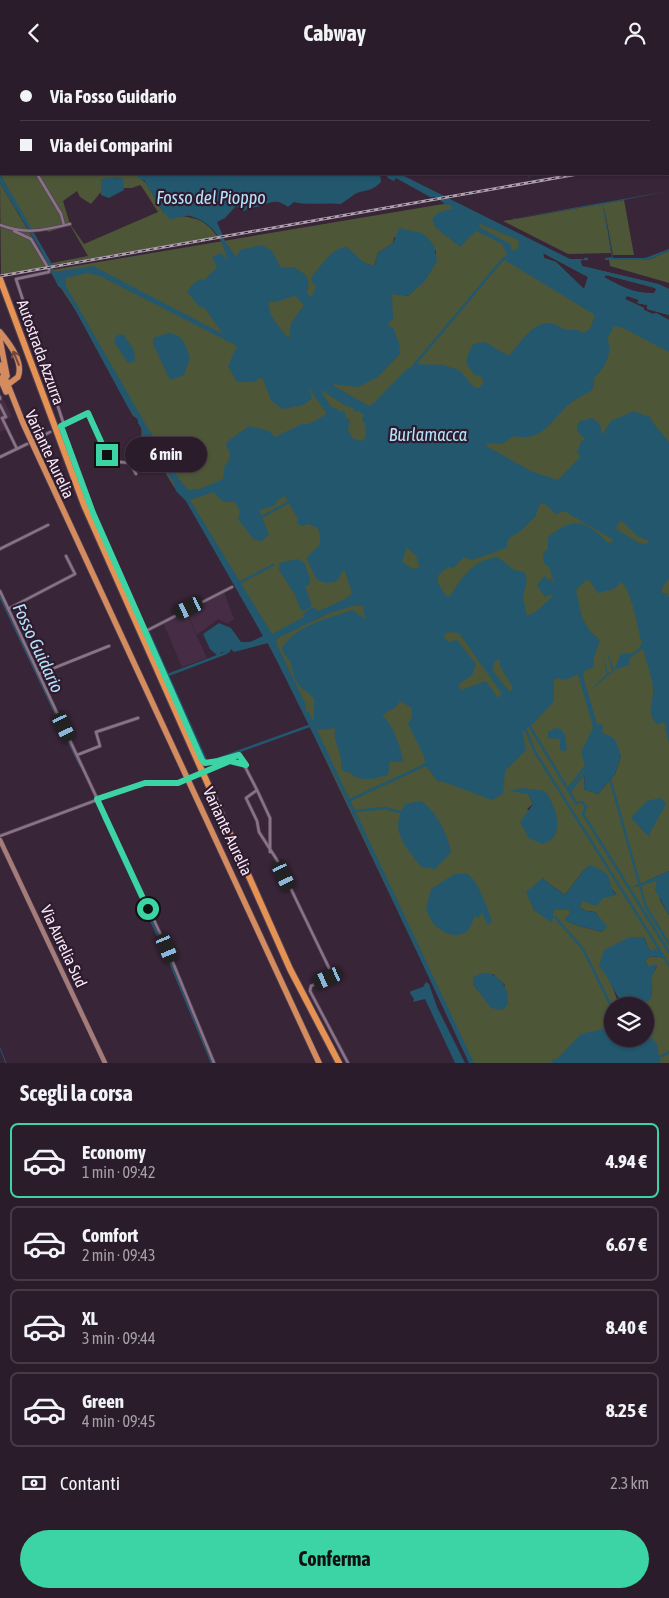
<!DOCTYPE html>
<html lang="it">
<head>
<meta charset="utf-8">
<style>
  :root { --surface:#2a1c2a; --page:#362936; --text:#f1f3f6; --muted:#a5a1a8; --line:#463a47; --accent:#3cd4a4 }
  body { margin:0; font-family:"Asap Condensed",sans-serif; background:var(--page); color:var(--text); height:100vh; display:flex; flex-direction:column; font-size:19px; white-space:nowrap }
  * { box-sizing:border-box; margin:0 }
  p { font-size:16px; color:var(--muted) }
  .icon { flex:none; width:28px; height:28px; fill:none; stroke:currentColor; stroke-width:2; stroke-linecap:round; stroke-linejoin:round }
  .map { position:relative; height:998px; overflow:hidden }
  .sheet { display:flex; flex-direction:column; background:var(--surface); flex:1 }
  .sheet>* { flex:none }
  .hud { position:absolute; left:0px; top:0px; width:670px; height:110px; box-shadow:0 1px 4px #0004,0 0 0 1px var(--line); display:grid; align-content:center; height:110px; padding:0 20px; background:var(--surface) }
  .fabs { position:absolute; left:604px; top:932px; display:grid; gap:10px }
  .fabs a { display:grid; place-items:center; width:50px; height:50px; border-radius:50%; background:var(--surface); box-shadow:0 1px 4px #0004,0 0 0 1px var(--line); font-size:25px }
  .end { position:absolute; width:22px; height:22px; margin:-11px; border:6px solid #3cd4a4; background:#111; box-shadow:0 0 0 2px #111 }
  .from { border-radius:50% }
  .bubble { position:absolute; height:35px; border-radius:18px; background:var(--surface); box-shadow:0 1px 4px #0004,0 0 0 1px var(--line); font-size:16px; font-weight:700; line-height:35px; text-align:center }
  .car { position:absolute; width:15px; height:30px; margin:-15px -8px; border-radius:6px; box-shadow:0 0 4px 1px #0007; background:linear-gradient(#222 24%,#8ab4d8 0 40%,#222 0 76%,#8ab4d8 0 86%,#222 0) }
  .hud b { display:flex; align-items:center; gap:18px; height:48px; font-size:19px }
  .hud b+b { border-top:1px solid var(--line) }
  .hud i { width:12px; height:12px; background:var(--text) }
  ul { padding:0; list-style:none }
  li { display:flex; align-items:center; gap:15px; height:75px; margin:0 10px 8px; padding:0 10px; border:2px solid var(--line); border-radius:8px }
  li div { flex:1 }
  li b { display:block; font-size:19px }
  li em { font-style:normal; font-weight:700 }
  li.selected { border-color:var(--accent) }
  li>.icon { width:45px; height:45px; stroke-width:1.5 }
  h2 { padding:0 20px; font-size:22px; line-height:60px }
  .pay { display:flex; align-items:center; gap:12px; height:55px; padding:0 20px; font-size:19px }
  .pay p { margin-inline-start:auto }
  .cta { display:flex; gap:10px; margin-top:auto; padding:10px 20px }
  .cta a { flex:1; height:58px; border-radius:30px; background:var(--accent); color:#111; font-size:20px; font-weight:700; line-height:58px; text-align:center }
  header { display:flex; justify-content:space-between; align-items:center; height:65px; padding:0 20px; background:var(--surface); font-size:22px; font-weight:700 }
  .map>svg:first-child { display:block }
</style>
</head>
<body>
<header><svg class="icon" aria-label="back" viewBox="0 0 24 24"><path d="M15 5l-7 7 7 7"/></svg>Cabway<svg class="icon" aria-label="person" viewBox="0 0 24 24"><circle cx="12" cy="8" r="4"/><path d="M4 21q1-7 8-7t8 7"/></svg></header>
<div class="map">
<svg width="669" height="998" viewBox="0 0 669 998">
  <rect width="100%" height="100%" fill="#382538"/>
  <!-- built -->
  <path fill="#462d45" d="M0 327 12 352 3 356 6 364 0 367Z
    M224 527 234 554 227 559 218 554 197 570 186 545Z
    M185 545 207 593 182 602 163 557Z"/>
  <!-- green -->
  <path fill="#4e5638" fill-rule="evenodd" d="M0 69 1 109 137 110 147 119 163 147C188 155 200 147 218 172L52 200V198L88 191 70 160 48 167 46 164H30L0 109ZM116 112 122 114 123 123H132L140 120 142 122 158 147 84 179 70 159 63 136 77 126 80 132 91 139 101 127V118Z
    M0 118 50 202 1 210Z
    M624 135 634 190H613L604 142 611 188 568 189 503 156Z
    M455 137 569 194H580L582 201 658 219 669 224V250L647 244V240L637 238 639 235 627 231 625 234 644 243V245L653 249 656 248 669 255V806L631 823 653 815 658 816 660 835 669 850V998H472L451 958 287 614 253 551 184 432 174 422 146 376 144 377 141 372C143 365 140 353 133 351L76 246 51 208V205ZM394 172 436 186C437 206 421 218 408 231L396 229 368 199 374 201 378 188 393 178ZM543 188 588 212 584 224 556 197 544 193ZM606 210 655 223 656 225 654 228C635 229 620 222 604 212ZM601 659 602 668 607 672 621 691 615 709 598 729 584 724 585 700ZM528 729 557 764 527 744 533 739ZM590 800 616 829 582 836 579 842 586 846 595 847 606 862 602 867C590 863 574 861 565 855L569 850 570 845H554L542 849 534 845 532 838 543 813C549 821 557 823 565 830L583 806ZM644 872 649 885 666 893 651 891 645 895 648 901H657L650 913 652 928 646 937 645 974H612V941H626L617 934 607 908ZM493 909 505 920 491 942 473 919Z
    M669 186V218L610 201 609 195H648Z"/>
  <!-- water -->
  <path fill="#22576e" fill-rule="evenodd" d="M120 0H294L291 1Z
    M0 109 52 199 54 207 93 201 223 269 204 242H200L187 227C191 221 198 212 205 215 208 211 214 206 217 202L212 192 221 188 227 194C223 173 211 157 190 151 185 150 176 154 170 154L163 147 144 115H141L137 110 130 111 129 109H380L381 117C370 128 365 124 355 129 350 132 346 136 341 139 324 137 310 141 294 137L288 142C278 135 274 136 264 140 257 143 252 141 244 146L236 141 225 153 217 157 226 178 236 192 240 185 262 180 272 186 281 203 294 202C307 210 311 213 307 228L311 232 316 222 311 215 313 210C323 199 331 183 347 182L363 197 374 201 378 188 393 178 399 163 422 168 428 173 434 180 437 196 425 216 408 231 392 229 393 254 387 260 393 263 399 278 400 289 378 312 358 322 334 319V321L369 341 374 338 405 306 415 299 443 300 459 305 475 323H479L484 317 481 311 475 310 466 298 468 289 473 279 485 277 509 291C519 279 532 257 550 258 556 259 559 262 565 264 572 266 576 263 583 268L590 264 595 250 503 194 507 189 502 179 476 166 460 182 435 162 432 154 439 147 452 144 451 140H446L436 132H430L396 113 394 116 388 113 385 109H400L570 194H585L580 196 582 201 658 219 669 224V250L647 244V240L637 238 639 235 627 231 625 234 644 243V245L653 249 656 248 669 255V287L623 263 614 261 607 274C614 286 604 305 594 313V321L591 326C581 331 570 337 562 346 548 361 538 377 514 371L502 379 487 378 486 381 533 407 558 415 580 392V390L577 388 581 376 586 375 577 366V360L580 356 592 353 600 359 602 370 611 356 634 346 645 351 649 350C654 362 662 367 669 377V513L662 523V528L669 529 667 530 669 532V679L664 657 657 659C645 647 654 638 653 625 653 612 646 599 644 586L642 584 630 593 629 600 616 604 587 628 607 609 602 586 608 608 612 606 606 584 614 605 621 589 634 588 642 579C638 565 632 525 621 517L614 524 598 528 589 515 585 516 576 525 582 553 590 566 600 575 594 592 593 602 566 615 557 613 554 615V636L534 658 522 665 526 685 505 706 503 729 492 735 444 717H438L425 700 424 691 408 659 412 652V643L400 636 396 642 382 650C392 658 402 684 403 697H390L388 710C379 712 367 716 358 713 352 710 350 707 343 706 340 700 342 697 340 690 338 680 333 674 335 663L317 665 474 998H469L468 996 342 727 268 578 234 587 231 584 229 588 222 587 218 591 210 584 203 569 219 558 231 563 241 577H250L263 571 186 436 176 426 172 414 169 412 146 376 141 373 143 366 138 358V355L129 344 76 246 64 226 58 221 40 184 0 118ZM478 158 516 174 519 177 518 183 512 186 510 179 481 163ZM543 188 588 212 584 224 556 197 544 193ZM87 208 100 211 237 281 228 301 237 317C247 317 253 319 262 312L271 335 282 344 303 340 312 334 311 330 314 333 309 326V323L327 349 309 359H302L275 372 269 366 249 361 228 376 226 380 230 388 228 397 225 399 223 414 200 424 188 425 179 414 146 360 66 221V213ZM606 210 656 223V225L654 228C634 229 621 221 604 212ZM296 231 304 240 291 258 289 272H287C280 262 267 250 269 237 279 238 286 232 296 231ZM320 324 344 340 353 343 355 347 357 346 364 349 362 356 365 358 366 371 363 376 353 374 348 366 350 355 345 352V346L339 347 338 344 331 342ZM213 427 224 437H235L240 446 238 454 254 475 262 476 269 469 259 445 274 441 278 435 285 431 298 454 297 459 302 461 309 459 318 463C323 480 320 479 308 491L307 495 317 515 326 518 336 517 344 504 352 528 347 533 319 546 312 542 303 549 304 552 272 569 190 435ZM544 438 556 449 564 446 612 474 613 477 608 478C585 455 574 451 548 472V484L543 488 544 498 549 502 555 521 551 514 547 515 545 510 537 520 545 532 550 529 553 531 538 545 527 551 523 531 527 515 524 507 514 505 498 492C474 494 463 511 450 531H446L437 516 439 509 448 502 453 503 464 492 472 495C485 490 495 488 507 482 507 471 512 472 519 467 524 463 529 457 535 452L540 439ZM619 457H623L637 471 649 476 646 479 639 478 616 464ZM407 482 416 491 420 502 413 504 402 497ZM353 541H363L365 554 352 545C327 554 298 559 282 583 283 590 287 591 290 596 293 602 292 607 294 612 297 621 307 627 314 633V658L309 647 306 646V640L276 578 278 573 330 548ZM449 567 459 568 502 629 498 633 486 616 461 625 458 620 472 610 476 599 457 575 448 577 443 570ZM497 595H500V601L513 623 510 627 493 606 494 598Z
    M116 112 123 114 124 125 109 133 101 130V114Z
    M669 126 603 139 613 193H645L669 184V186L648 195H605V193L612 192 602 139 510 154Z
    M168 268C183 269 185 280 190 292L184 310 170 315 153 279V273Z
    M123 269 134 285 135 296 128 298 114 277 116 271Z
    M297 494 304 497 310 513 309 520 305 521 312 541 304 546 301 545 295 530 279 505V498Z
    M601 659 603 661 602 668 612 672 616 676 621 691 615 709 598 729 584 724 585 700 581 687 594 661Z
    M555 663 561 664 565 670 567 685 563 686 560 684V674L548 673V667Z
    M523 723 545 726C553 737 564 762 552 774 550 776 545 778 542 779L529 773 520 757 533 739 528 729 509 726Z
    M661 733 666 739 650 768V773L631 753 647 736Z
    M421 736C437 747 447 768 451 787L435 804 421 802C404 780 389 766 405 739Z
    M590 800C596 803 604 805 608 811 612 818 609 825 617 830L603 833 596 841 582 836 579 842 586 846 595 847 607 862 602 867C590 863 574 861 564 855L569 850V845H554L552 858 534 845 526 827 543 813C549 821 557 823 565 830L583 806Z
    M669 806V850L655 825 657 816 630 823Z
    M455 809C459 809 463 808 467 809 478 814 488 845 492 856L488 860 482 848 478 853 474 851C470 876 447 874 433 858 430 854 428 848 426 844L431 824Z
    M630 872H644L649 885 659 884 666 893 651 891 645 895 648 901 657 900C648 917 654 918 651 934L646 937 647 946 645 941H626C613 930 611 913 599 901L604 885Z
    M487 908C502 911 509 925 508 939L503 945 491 943 473 919V913L479 909Z
    M426 917 429 919 437 942 465 998H455L425 934 413 937 414 934 410 928 411 926 423 922Z
    M607 963H612V974H645V965L657 979 660 998H552L553 994H557L581 969Z"/>
  <g fill="none" stroke-linecap="round" stroke-linejoin="round">
    <!-- stream -->
    <path stroke="#22576e" stroke-width="1" d="M0 0H1
      M529 109V112
      M0 983 6 998"/>
    <!-- canal -->
    <path stroke="#22576e" stroke-width="2.5" d="M585 194H587
      M415 299 503 194
      M262 452 289 437
      M239 518 273 500
      M0 531 80 700
      M149 568 207 698 210 697
      M583 607 582 612 596 660 594 661 579 608Z
      M168 610 226 588
      M215 695 309 661
      M610 714 646 842 669 879
      M568 724 585 702V708L569 727
      M350 735 425 700
      M355 746 385 743 400 747
      M103 752 168 892 212 998
      M555 852 583 884 612 943
      M669 887 583 749 586 742 582 737 576 738 529 660 522 665H526L535 687 669 900
      M660 992 669 987"/>
    <!-- runway -->
    <path stroke="#746273" stroke-width="15" d="M591 0 592 1
      M619 0 621 1"/>
    <!-- minor casing -->
    <g stroke="#534353" stroke-width="4">
      <path id="minor" d="M418 1 423 0
        M0 37 1 40
        M37 109 61 149 64 160
        M0 160C26 170 44 165 70 159
        M14 166 31 174 47 201
        M49 204V207L16 214 64 360
        M0 332V334
        M0 340 6 352 2 353 17 384
        M61 361 82 422 146 566 232 522
        M57 363 88 348 110 396 130 398 136 409
        M33 376 50 367
        M0 392 27 379
        M0 484 48 460
        M0 526 167 883 214 998
        M8 544 75 509 66 491
        M146 566 203 697 218 696 239 690 257 725 246 733 257 756 259 767 277 795 331 907 330 912 311 921 310 926 348 998
        M39 609 109 581
        M77 690 100 681 96 667 138 653
        M213 703 230 696 246 700
        M257 725 270 753V787
        M0 771 145 717 177 718"/>
    </g>
    <!-- secondary casing -->
    <g stroke="#534353" stroke-width="5.5">
      <path id="secondary" d="M0 775 105 998"/>
    </g>
    <!-- trunk casing -->
    <g stroke="#534353" stroke-width="7">
      <path id="trunk" d="M0 267C9 278 24 297 18 312L10 318
        M0 275 7 311
        M0 300 23 358 319 998
        M0 313 6 327"/>
    </g>
    <!-- motorway casing -->
    <g stroke="#534353" stroke-width="8">
      <path id="motorway" d="M0 214 84 440 290 904 339 998"/>
    </g>
    <!-- minor -->
    <use href="#minor" stroke="#8a7389" stroke-width="2.5"/>
    <!-- secondary -->
    <use href="#secondary" stroke="#a67c79" stroke-width="4.5"/>
    <!-- trunk -->
    <use href="#trunk" stroke="#d48c5e" stroke-width="5.5"/>
    <!-- motorway -->
    <use href="#motorway" stroke="#e69253" stroke-width="6"/>
    <!-- rail casing -->
    <g stroke="#afa0ae" stroke-width="3">
      <path id="rail" d="M0 211 578 109"/>
    </g>
    <!-- rail -->
    <use href="#rail" stroke="#2e1b2e" stroke-width="1" stroke-dasharray="4" stroke-linecap="butt"/>
    <!-- minor-bridge casing -->
    <g stroke="#534353" stroke-width="4" stroke-linecap="butt">
      <path id="minor-bridge" d="M177 718 213 703"/>
    </g>
    <!-- minor-bridge -->
    <use href="#minor-bridge" stroke="#8a7389" stroke-width="2.5"/>
  </g>
  <!-- one-way arrows -->
  <defs><path id="oneway-shaft" d="M-6 0H5M1.5-3L5.5 0L1.5 3" fill="none" stroke-width="1.6" stroke-linecap="round" stroke-linejoin="round" transform="scale(1.25)"/></defs>
  <use stroke="#704841" href="#oneway-shaft" transform="translate(16 293) rotate(-112)"/>
  <g fill="none" stroke-linecap="round" stroke-linejoin="round">
    <!-- route -->
    <path stroke="#3cd4a4" stroke-width="6" d="M107 390 88 348 61 361 93 448 202 695 205 698 218 696 239 690 246 700 230 696 178 718H145L97 734 148 844"/>
  </g>
  <g text-anchor="middle" stroke-width="4.5" stroke-linejoin="round" paint-order="stroke">
    <!-- street labels -->
    <g font-size="16" fill="#f7eaf6" stroke="#2e1b2e">
      <text transform="translate(41 287) rotate(70)" y="6">Autostrada Azzurra</text>
      <text transform="translate(50 389) rotate(65)" y="6">Variante Aurelia</text>
      <text transform="translate(228 766) rotate(65)" y="6">Variante Aurelia</text>
      <text transform="translate(64 881) rotate(65)" y="6">Via Aurelia Sud</text>
    </g>
    <!-- water labels -->
    <g font-size="18" font-style="italic" fill="#b4e3fb" stroke="#2e1b2e">
      <text x="211" y="139">Fosso del Pioppo</text>
      <text x="428" y="376">Burlamacca</text>
      <text transform="translate(38 583) rotate(65)" y="6">Fosso Guidario</text>
    </g>
  </g>
</svg>
<div class="fabs">
<a><svg class="icon" aria-label="layers" viewBox="0 0 24 24"><path d="M12 4l9 5-9 5-9-5zM3 14l9 5 9-5"/></svg></a>
</div>
<i class="end from" style="left:148px;top:844px"></i>
<i class="end" style="left:107px;top:390px"></i>
<div class="bubble" style="left:125px;top:372px;width:82px">6 min</div>
<i class="car" style="left:189px;top:543px;rotate:244deg"></i>
<i class="car" style="left:64px;top:662px;rotate:155deg"></i>
<i class="car" style="left:284px;top:811px;rotate:155deg"></i>
<i class="car" style="left:167px;top:883px;rotate:157deg"></i>
<i class="car" style="left:328px;top:913px;rotate:246deg"></i>
<div class="hud">
<b><i class="from"></i>Via Fosso Guidario</b>
<b><i></i>Via dei Comparini</b>
</div>
</div>
<section class="sheet">
<h2>Scegli la corsa</h2>
<ul>
<li class="selected"><svg class="icon" aria-label="car" viewBox="0 0 24 24"><path d="M5 17H2v-5l4-1 3-4h7l3 4 3 1v5h-3M9 17h6M6 11h13"/><circle cx="7" cy="17" r="2"/><circle cx="17" cy="17" r="2"/></svg><div><b>Economy</b><p>1 min · 09:42</p></div><em>4.94 €</em></li>
<li><svg class="icon" aria-label="car" viewBox="0 0 24 24"><path d="M5 17H2v-5l4-1 3-4h7l3 4 3 1v5h-3M9 17h6M6 11h13"/><circle cx="7" cy="17" r="2"/><circle cx="17" cy="17" r="2"/></svg><div><b>Comfort</b><p>2 min · 09:43</p></div><em>6.67 €</em></li>
<li><svg class="icon" aria-label="car" viewBox="0 0 24 24"><path d="M5 17H2v-5l4-1 3-4h7l3 4 3 1v5h-3M9 17h6M6 11h13"/><circle cx="7" cy="17" r="2"/><circle cx="17" cy="17" r="2"/></svg><div><b>XL</b><p>3 min · 09:44</p></div><em>8.40 €</em></li>
<li><svg class="icon" aria-label="car" viewBox="0 0 24 24"><path d="M5 17H2v-5l4-1 3-4h7l3 4 3 1v5h-3M9 17h6M6 11h13"/><circle cx="7" cy="17" r="2"/><circle cx="17" cy="17" r="2"/></svg><div><b>Green</b><p>4 min · 09:45</p></div><em>8.25 €</em></li>
</ul>
<div class="pay"><svg class="icon" aria-label="cash" viewBox="0 0 24 24"><path d="M3 7h18v10H3z"/><circle cx="12" cy="12" r="2"/></svg>Contanti<p>2.3 km</p></div>
<div class="cta"><a>Conferma</a></div>
</section>
</body>
</html>
